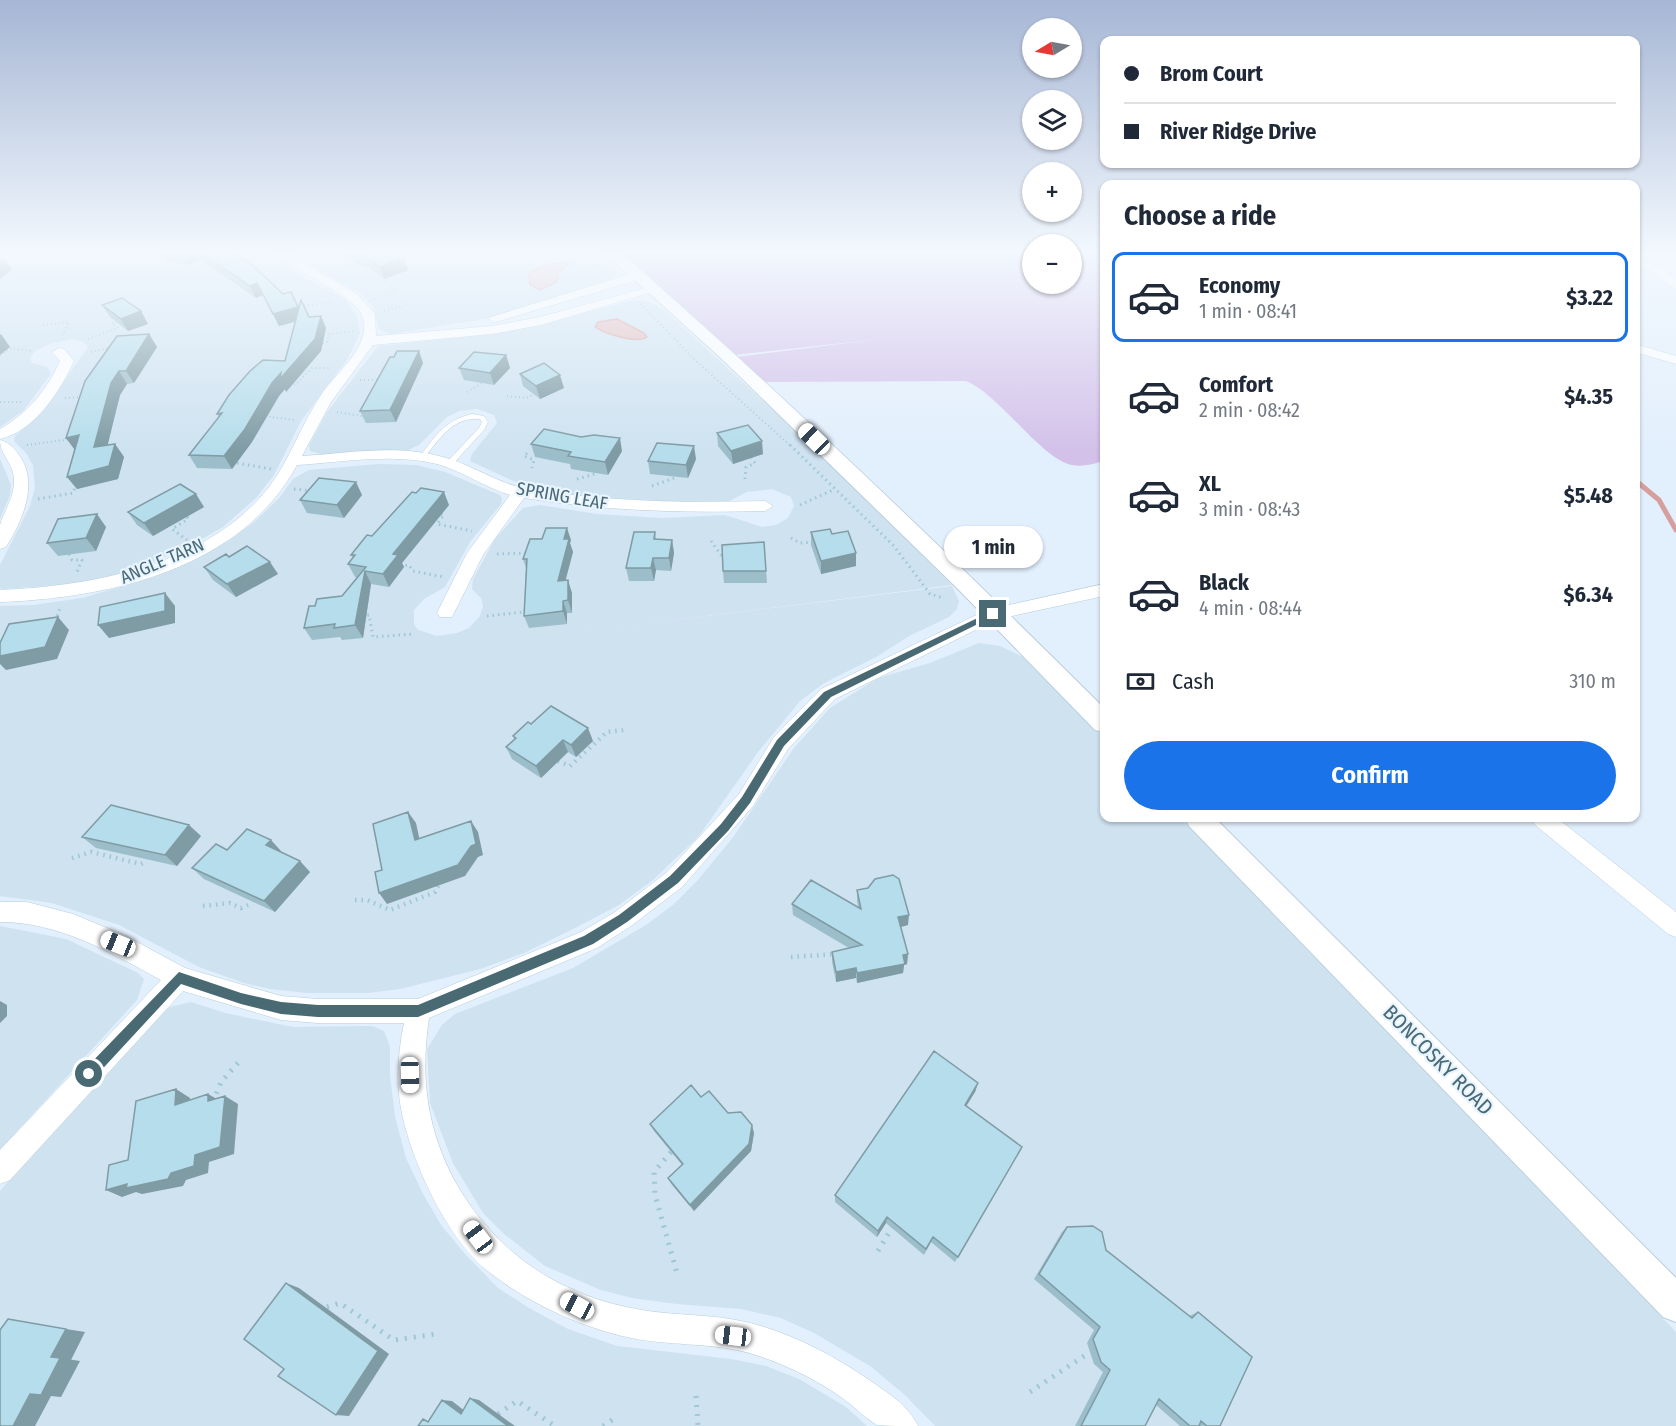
<!DOCTYPE html>
<html lang="en">
<head>
<meta charset="utf-8">
<style>
  :root { --surface:#fff; --page:#f2f2f3; --text:#1f2937; --muted:#747a83; --line:#e0e1e3; --accent:#1a73e8 }
  body { margin:0; font-family:"Fira Sans Condensed",sans-serif; background:var(--page); color:var(--text); height:100vh; display:flex; flex-direction:column; font-size:22px; white-space:nowrap }
  * { box-sizing:border-box; margin:0 }
  p { font-size:20px; color:var(--muted) }
  .icon { flex:none; width:33px; height:33px; fill:none; stroke:currentColor; stroke-width:2; stroke-linecap:round; stroke-linejoin:round }
  .map { position:relative; flex:1; overflow:hidden }
  .details { position:absolute; left:1100px; top:180px; width:540px; height:642px; display:flex; flex-direction:column; background:var(--surface); border-radius:12px; box-shadow:0 2px 4px #0004 }
  .details>* { flex:none }
  .top-card { position:absolute; left:1100px; top:36px; width:540px; height:132px; border-radius:12px; box-shadow:0 2px 4px #0004; display:grid; align-content:center; height:132px; padding:0 24px; background:var(--surface) }
  .needle { width:39px; rotate:260deg }
  .tools { position:absolute; left:1022px; top:18px; display:grid; gap:12px }
  .tools a { display:grid; place-items:center; width:60px; height:60px; border-radius:50%; background:var(--surface); box-shadow:0 2px 4px #0004; font-size:30px }
  .end { position:absolute; width:27px; height:27px; margin:-14px; border:8px solid #496973; background:#fff; box-shadow:0 0 0 3px #fff }
  .from { border-radius:50% }
  .bubble { position:absolute; height:42px; border-radius:21px; background:var(--surface); box-shadow:0 2px 4px #0004; font-size:20px; font-weight:700; line-height:42px; text-align:center }
  .car { position:absolute; width:18px; height:36px; margin:-18px -9px; border-radius:8px; box-shadow:0 0 4px 2px #0007; background:linear-gradient(#fff 24%,#345 0 40%,#fff 0 76%,#345 0 86%,#fff 0) }
  .top-card b { display:flex; align-items:center; gap:21px; height:57px; font-size:22px }
  .top-card b+b { border-top:2px solid var(--line) }
  .top-card i { width:15px; height:15px; background:var(--text) }
  ul { padding:0; list-style:none }
  li { display:flex; align-items:center; gap:18px; height:90px; margin:0 12px 9px; padding:0 12px; border:3px solid transparent; border-radius:12px }
  li div { flex:1 }
  li b { display:block; font-size:22px }
  li em { font-style:normal; font-weight:700 }
  li.active { border-color:var(--accent) }
  li>.icon { width:54px; height:54px; stroke-width:1.5 }
  h2 { padding:0 24px; font-size:27px; line-height:72px }
  .pay { display:flex; align-items:center; gap:15px; height:66px; padding:0 24px; font-size:22px }
  .pay p { margin-inline-start:auto }
  .cta { display:flex; gap:12px; margin-top:auto; padding:12px 24px }
  .cta a { flex:1; height:69px; border-radius:36px; background:var(--accent); color:#fff; font-size:24px; font-weight:700; line-height:69px; text-align:center }
  .map>svg:first-child { display:block }
</style>
</head>
<body>
<div class="map">
<svg width="1676" height="1426" viewBox="0 0 1676 1426">
  <rect width="100%" height="100%" fill="#e2effc"/>
  <!-- residential -->
  <path fill="#cee2f0" d="M43 251H268L303 277 345 299 357 315 360 333 347 360 301 421 274 475 256 498 223 527 182 550 122 574 78 584 3 589 0 588V565L30 506 35 487 33 465 26 453 14 441 15 436 44 410 88 347 82 341 72 339 49 344 34 352 30 359 32 363 47 367 51 374 23 411 0 427V254Z
    M292 251H601L614 264 618 272 607 281 491 318 391 334 379 329 374 308 361 293 322 273Z
    M644 300 662 308 793 428 952 585 586 631 952 586 959 601 957 609 949 617 909 636 878 656 824 683 800 701 758 752 699 836 653 880 619 905 575 928 524 953 480 969 400 989 368 993H307L270 989 244 983 199 967 119 925 52 903 0 896V606L34 605 82 598 154 577 187 563 231 539 254 522 280 497 293 479 309 470 379 464 416 465 445 472 500 495 502 499 501 504 470 542 445 587 424 599 414 610V624L418 630 437 636 457 633 469 628 480 616 483 606 481 598 472 589 473 579 495 539 523 508 540 505 597 514 662 518 725 515 762 527 776 525 788 518 794 506 791 497 772 489 747 492 729 501 690 503 612 501 538 489 511 480 470 461 472 454 497 423 494 415 477 409 459 411 447 417 419 445 408 450 325 455 310 451 309 445 327 412 378 346 494 334 539 325 630 301Z
    M0 459 11 485 10 495 0 519Z
    M979 643 1000 646 1029 660 1104 738V818H1180L1676 1332V1426H935L905 1395 870 1366 814 1333 781 1318 741 1309 677 1304 632 1298 601 1290 545 1266 504 1234 483 1213 453 1163 430 1103 427 1049 442 1025 455 1014 573 968 646 925 674 904 698 880 734 836 794 748 830 708 878 678 930 663Z
    M0 926 66 939 138 973 144 979 137 1000 0 1150Z
    M191 1002 225 1013 293 1027 372 1026 384 1031 390 1047V1076L395 1117 406 1158 423 1194 441 1225 465 1254 498 1288 529 1308 568 1329 617 1346 731 1359 766 1366 799 1379 846 1407 867 1426H0V1191L150 1023 170 1007Z"/>
  <!-- green -->
  <path fill="#d3c1e9" d="M619 251H1032V284H1071V251H1104V461C1093 464 1083 467 1072 465 1042 460 999 394 966 381L765 382 736 357 871 340 735 355Z"/>
  <!-- water -->
  <path fill="#e4b8b7" stroke="#d69f9e" stroke-width="1.5" d="M569 263 559 272 557 282 540 290 530 285 529 275C537 264 556 263 569 263Z
    M617 319 644 333 647 337C637 344 605 334 595 327L598 322Z"/>
  <g fill="none" stroke-linecap="round" stroke-linejoin="round">
    <!-- stream -->
    <path stroke="#d69f9e" stroke-width="5" d="M1635 480 1659 500 1676 530"/>
    <!-- service casing -->
    <g stroke="#b9cfdb" stroke-width="1">
      <path id="service" d="M472 414 484 416 488 422 484 430 452 465H448L446 463 479 428 482 422 480 419C452 417 440 439 424 458H420V456C436 436 445 420 472 414Z"/>
    </g>
    <!-- minor casing -->
    <g stroke="#b9cfdb" stroke-width="1">
      <path id="minor" d="M274 251H288L311 268 357 294 375 314 376 336 492 326 540 317 653 286 659 290 541 325 492 334 373 345 331 402 302 456C349 453 397 444 443 457 473 465 498 484 528 489 607 502 686 503 765 501L773 506 765 511C684 513 604 511 524 498L483 555 452 617H440L437 613 467 553 510 495C484 487 462 471 437 464 392 453 343 462 297 465 241 569 109 598 0 602V590C93 586 208 565 269 487 291 458 302 422 323 392 338 371 374 343 362 315 352 292 294 273 274 251Z
        M1635 251 1676 279V289L1635 261Z
        M637 272 641 273V279L499 321 494 322 488 318Z
        M1635 344 1676 356V364L1635 352Z
        M59 348 64 349 74 361C60 391 35 431 0 439V429C28 413 47 390 60 361L52 352Z
        M0 440C9 442 16 450 21 458 38 485 22 522 6 547L0 549C0 541 0 532 0 525 5 509 15 496 14 479 13 462 0 455 0 440Z
        M1104 584V596L998 619 835 699 788 749 753 806 682 887 631 926 597 948 429 1018C420 1079 427 1131 457 1185 498 1255 562 1297 642 1310 677 1316 712 1314 746 1322 789 1332 833 1355 869 1380 887 1392 909 1406 918 1426 907 1426 886 1426 877 1425 865 1418 853 1405 841 1397 815 1379 786 1365 756 1355 713 1341 666 1347 622 1336 573 1324 523 1300 484 1268 443 1232 405 1149 399 1095 397 1071 399 1047 404 1023H318L281 1020 183 991 10 1180 0 1184V1150L161 980C110 952 59 922 0 922V902H27L73 914 126 936 185 968 281 996 318 999H418L581 932 615 912 666 873 739 794 774 737 821 689 987 610Z
        M1532 818H1557L1676 912V937L1668 934 1534 824Z"/>
    </g>
    <!-- tertiary casing -->
    <g stroke="#b9cfdb" stroke-width="2">
      <path id="tertiary" d="M603 251H619C786 397 946 551 1104 708V732L1095 730 959 590 724 361Z
        M1185 818H1215L1676 1278V1322L1663 1317 1189 826Z"/>
    </g>
    <!-- path-far3 -->
    <path stroke="#9ec7d5" stroke-width="2" stroke-dasharray="1 3" stroke-linecap="butt" d="M64 251 59 261 73 260
      M583 251 607 273
      M122 256 125 251
      M247 265 244 263 266 255
      M333 270 360 264
      M271 286 294 276
      M374 299 396 291 384 281 386 280
      M641 304 695 360 792 447
      M304 306 333 302
      M384 311 409 304
      M43 325 69 322 61 338
      M88 339 118 328 112 323 116 322
      M323 343 327 342 329 334 354 331
      M91 352 113 347
      M0 355 11 348 31 351
      M360 380H382
      M290 385 296 384 312 368H329
      M467 392 482 383
      M507 396 526 398 534 394
      M65 398 84 397
      M0 402H21
      M337 412 368 417
      M264 413H269L270 417 296 420
      M27 445 71 439"/>
    <!-- path-far2 -->
    <path stroke="#9ec7d5" stroke-width="3" stroke-dasharray="1.5 4" stroke-linecap="butt" d="M790 445 894 546 930 594 943 598
      M527 453 524 456 534 460 532 468
      M237 463 271 469
      M577 479 598 473
      M745 479 746 467 755 463 751 458
      M652 486 677 477
      M294 489 313 491
      M38 499 73 493 76 485
      M800 505 835 489
      M441 514 444 515 437 524 472 531
      M187 517 188 519 172 529 187 540
      M791 538 800 543 815 542
      M711 541 721 555H728
      M69 554 72 560H82L77 572
      M497 554 527 553
      M400 566 409 565 413 571 444 577
      M362 616 369 615 373 637 413 634
      M487 616 524 612 526 609
      M55 621 61 606"/>
    <!-- path-far1 -->
    <path stroke="#9ec7d5" stroke-width="4.5" stroke-dasharray="1.5 5" stroke-linecap="butt" d="M558 761 570 766 607 732 624 730
      M72 858 91 852 141 864 147 861
      M355 900H367L390 910 435 892 439 884
      M203 906 230 903 241 908 248 905
      M791 957 836 954"/>
    <!-- path -->
    <path stroke="#9ec7d5" stroke-width="5" stroke-dasharray="2 7" stroke-linecap="butt" d="M213 1102 221 1082 238 1063
      M671 1152 654 1172 655 1195 677 1273
      M878 1251 893 1226
      M327 1307 340 1303 394 1340 436 1334
      M1030 1392 1090 1352
      M696 1396 698 1426
      M498 1414 517 1401 555 1426
      M603 1426 618 1416"/>
    <!-- service -->
    <use href="#service" fill="#fff" fill-rule="evenodd"/>
    <!-- minor -->
    <use href="#minor" fill="#fff" fill-rule="evenodd"/>
    <!-- tertiary -->
    <use href="#tertiary" fill="#fff" fill-rule="evenodd"/>
  </g>
  <!-- wall -->
  <path fill="#9cbeca" d="M159 251H231L283 294 309 317 321 316 326 328 321 351 286 392 285 389 279 396 252 442 232 469 197 468 189 455 219 417 217 414 285 361 295 322 279 326 263 295 256 298 199 259 189 265 165 261Z
    M338 251H393L408 270 384 279 369 267 358 264Z
    M102 305 148 324 128 331 110 317Z
    M149 334 157 347 134 383 127 384 120 395 107 445 115 444 124 457 118 479 77 489 67 477 75 450 66 438Z
    M506 355 510 368 494 385 464 380 459 368Z
    M423 363 396 422 366 423 360 411Z
    M520 374 564 388 540 399 523 386Z
    M717 433 763 454 733 464 718 446Z
    M531 444 622 451 608 475 571 469 570 464 535 457Z
    M696 459 688 478 650 474 648 461Z
    M362 495 344 518 307 513 300 500Z
    M449 505 402 563 404 567 389 587 371 584 363 638 342 640 340 637 312 640 304 628 315 606 342 596 357 577H355L348 564 353 558 351 555 372 536Z
    M204 507 153 536 137 525 128 512Z
    M106 527 96 551 58 556 47 543Z
    M655 532 656 539 672 540 674 553 671 571 656 570 654 581H629L626 568Z
    M811 532 832 534 856 553V566L821 574 811 545Z
    M571 540 570 543 573 552 565 580 572 593V613H567V624L529 628 524 616 526 568 523 559Z
    M764 542 767 583H724L723 571Z
    M229 557 278 574 236 597 213 580 204 567Z
    M531 724 593 741 576 757 568 752 541 778 512 759 506 747 514 740 513 736Z
    M201 836 177 866 96 848 82 837Z
    M227 850 281 851 280 852 310 872 275 912 204 879 192 868Z
    M857 890 908 925 900 927 908 954 907 964 904 965 903 973 857 983 856 978 836 982 832 962V952L849 948 793 915 792 904 858 907 857 901Z
    M978 1083 975 1092 966 1106 1022 1147 955 1262 931 1242 924 1255 886 1223 877 1237 835 1202V1195Z
    M701 1097 728 1113 754 1133 751 1151 694 1211 672 1185 668 1178 682 1165 654 1131 650 1124Z
    M1067 1227 1106 1250 1189 1316 1198 1312 1220 1426H1180L1156 1405 1145 1426H1075L1103 1372 1094 1364 1087 1343 1094 1330 1034 1279 1062 1232Z"/>
  <!-- shaded-wall -->
  <path fill="#7f9ba4" d="M186 251H195L199 259 189 265 183 253Z
    M4 258 12 270 0 279V261Z
    M404 258 408 270 384 279 380 267Z
    M257 283 263 295 256 298 250 286Z
    M298 307 304 319 279 326 273 314Z
    M141 311 148 324 128 331 121 319Z
    M321 316 326 328 321 351 286 392 285 389 279 396 252 442 232 469 224 456 272 383Z
    M1 334 10 347 0 355V335Z
    M149 334 157 347 134 383 126 371Z
    M419 351 423 363 396 422 390 410Z
    M506 355 510 368 494 385 490 373Z
    M119 371 127 384 120 395 104 460 94 447 111 383Z
    M560 375 564 388 540 399 536 386Z
    M79 435 75 450 66 438Z
    M620 438 622 451 608 475 605 462Z
    M762 441 763 454 733 464 731 451Z
    M115 444 124 457 118 479 77 489 67 477Z
    M694 446 696 459 688 478 686 465Z
    M356 482 362 495 344 518 337 505Z
    M444 492 449 505 402 563 404 567 389 587 383 574 393 554Z
    M196 494 204 507 153 536 144 523Z
    M97 514 106 527 96 551 86 538Z
    M567 528 571 540 570 543 573 552 562 594 558 581 564 539Z
    M672 540 674 553 671 571 669 558Z
    M856 553V566L821 574V561Z
    M653 558 656 570 654 581 651 568Z
    M270 562 278 574 236 597 227 584Z
    M365 571 371 584 363 638 355 625Z
    M568 580 572 593V613L568 600Z
    M165 593 175 606V623L109 638 98 625Z
    M563 601 567 613V624L563 611Z
    M58 617 69 630 57 659 6 670 0 664V656Z
    M588 728 593 741 576 757 571 745Z
    M563 740 568 752 541 778 536 766Z
    M408 812 416 823 422 851 415 840Z
    M471 821 478 832 483 855 478 857 465 876 387 904 379 893Z
    M189 825 201 836 177 866 165 855Z
    M271 840 281 851 276 856 266 845Z
    M300 861 310 872 275 912 264 901Z
    M909 915 908 925 897 928 898 917Z
    M908 954 907 964 904 965 903 973 857 983V973L903 955Z
    M856 968V978L836 982V972Z
    M0 1001 7 1005V1016L0 1023Z
    M978 1083 975 1092 962 1113 965 1105Z
    M176 1089 190 1098 189 1113 175 1105Z
    M208 1094 222 1102 208 1101Z
    M225 1096 238 1104 234 1154 209 1162 208 1173 186 1180 183 1186 142 1194 136 1192 122 1197 106 1190 127 1184 171 1173Z
    M752 1125 754 1133 751 1151 694 1211 690 1205Z
    M887 1217 886 1223 877 1237 878 1231Z
    M286 1283 299 1288 389 1354 349 1416 336 1415Z
    M66 1329 85 1332 71 1360 51 1357Z
    M60 1358 80 1361 61 1397 51 1396 35 1426H13L30 1394Z
    M470 1398 479 1400 515 1426H508Z
    M442 1400 452 1401 470 1415 461 1414Z"/>
  <!-- building -->
  <path fill="#b5ddeb" stroke="#7f9ba4" stroke-width="1.5" d="M169 251H186L183 253Z
    M199 251H231L248 263 246 259 283 294 291 292 298 307 273 314 257 283 250 286Z
    M351 251H393L404 258 380 267 365 255Z
    M122 298 141 311 121 319 102 305Z
    M301 300 309 317 321 316 315 339 280 379 281 373 272 383 245 429 224 456 189 455 222 413 217 414 229 395 250 371 263 360 285 361Z
    M149 334 126 371H119L111 383 94 447 115 444 109 466 67 477 79 435 66 438 85 381 117 336Z
    M397 351H419L390 410 360 411 390 357H394Z
    M474 352 506 355 490 373 459 368Z
    M544 363 560 375 536 386 520 374Z
    M748 425 762 441 731 451 717 433Z
    M544 429 581 437 594 435 620 438 605 462 568 456 571 452 531 444Z
    M657 443 694 446 686 465 648 461Z
    M319 478 356 482 337 505 300 500Z
    M180 484 196 494 144 523 128 512Z
    M421 488 444 492 393 554 398 555 383 574 365 571 355 625 334 628 335 624 304 628 309 606H315L317 599 342 596 366 567 348 564 355 555H351L367 535 372 536 412 492 416 493Z
    M97 514 86 538 47 543 58 519Z
    M546 528H567L564 539H569L558 581 568 580V600L563 601V611L524 616 527 559H523L530 539H542Z
    M830 529 832 534 848 531 856 553 821 561 811 532Z
    M634 532H655L654 539 672 540 669 558H653L651 568H626Z
    M764 542 766 571H723L722 545Z
    M247 546 270 562 227 584 204 567 226 554 229 557Z
    M165 593V611L98 625 100 607Z
    M58 617 45 647 0 656V643L9 624Z
    M551 706 588 728 571 745 563 740 536 766 506 747 516 738 513 736 528 722 531 724Z
    M111 805 189 825 165 855 82 837Z
    M408 812 415 840 471 821 476 844 471 846 458 865 379 893 375 872 382 870 373 824Z
    M247 829 271 840 266 845 300 861 264 901 192 868 216 844 227 850Z
    M893 875 899 879 909 915 898 917 908 954 903 955 905 964 857 973 856 968 836 972 832 952 862 945 792 904 811 880 861 909 857 890 868 888 875 879Z
    M934 1051 978 1083 965 1105 1022 1147 958 1257 933 1237 926 1249 887 1217 878 1231 835 1195Z
    M691 1085 701 1097 709 1091 728 1113 741 1112 752 1125 749 1144 690 1205 668 1178 683 1164 650 1124Z
    M176 1089 175 1105 208 1094V1101L225 1096 220 1147 195 1155 194 1166 171 1173 168 1179 126 1188 127 1184 106 1190 109 1165 128 1160 136 1101Z
    M1093 1226 1102 1232 1106 1250 1192 1318 1198 1312 1252 1357 1220 1426H1207L1201 1421 1199 1426H1190L1159 1399 1145 1426H1081L1110 1370 1101 1362 1093 1339 1100 1327 1039 1274 1067 1227Z
    M286 1283 378 1351 336 1415 278 1376 284 1369 244 1339Z
    M8 1319 66 1329 51 1357 60 1358 41 1395 30 1394 13 1426H0V1330Z
    M470 1398 508 1426H418L423 1419 428 1422 442 1400 461 1414Z"/>
  <!-- sky -->
  <linearGradient id="sky" x2="0" y2="1"><stop stop-color="#a6b6d4"/><stop offset="0.56" stop-color="#f2f8fe"/><stop offset="1" stop-color="#f2f8fe" stop-opacity="0"/></linearGradient>
  <rect width="1676" height="451" fill="url(#sky)"/>
  <!-- route -->
  <path fill="#496973" d="M990 612 998 614 831 697 784 746 750 803 728 831 678 883 627 922 593 944 418 1017H318L281 1014 241 1004 181 984 94 1078H85V1069L179 972 241 993 281 1002 318 1005H418L584 936 619 915 670 876 721 824 742 797 777 740 824 692Z"/>
  <g text-anchor="middle" stroke-width="4.5" stroke-linejoin="round" paint-order="stroke">
    <!-- street labels -->
    <g font-size="18" fill="#496973" stroke="#e8f4ff">
      <text transform="translate(562 496) rotate(10)" y="6">SPRING LEAF</text>
      <text transform="translate(162 561) rotate(-23)" y="6">ANGLE TARN</text>
    </g>
    <!-- near-street labels -->
    <g font-size="21" fill="#496973" stroke="#e8f4ff">
      <text transform="translate(1438 1060) rotate(45)" y="7">BONCOSKY ROAD</text>
    </g>
  </g>
</svg>
<div class="tools">
<a><svg class="needle" viewBox="-14 -14 28 28"><path d="M0-13l5 13h-10z" fill="#e53935"/><path d="M0 13l5-13h-10z" fill="#747a83"/></svg></a>
<a><svg class="icon" aria-label="layers" viewBox="0 0 24 24"><path d="M12 4l9 5-9 5-9-5zM3 14l9 5 9-5"/></svg></a>
<a>+</a>
<a>−</a>
</div>
<i class="end from" style="left:89px;top:1074px"></i>
<i class="end" style="left:993px;top:614px"></i>
<div class="bubble" style="left:944px;top:526px;width:99px">1 min</div>
<i class="car" style="left:814px;top:439px;rotate:314deg"></i>
<i class="car" style="left:118px;top:944px;rotate:292deg"></i>
<i class="car" style="left:410px;top:1075px;rotate:179deg"></i>
<i class="car" style="left:478px;top:1237px;rotate:323deg"></i>
<i class="car" style="left:577px;top:1306px;rotate:298deg"></i>
<i class="car" style="left:733px;top:1336px;rotate:277deg"></i>
<div class="top-card">
<b><i class="from"></i>Brom Court</b>
<b><i></i>River Ridge Drive</b>
</div>
<section class="details">
<h2>Choose a ride</h2>
<ul>
<li class="active"><svg class="icon" aria-label="car" viewBox="0 0 24 24"><path d="M5 17H2v-5l4-1 3-4h7l3 4 3 1v5h-3M9 17h6M6 11h13"/><circle cx="7" cy="17" r="2"/><circle cx="17" cy="17" r="2"/></svg><div><b>Economy</b><p>1 min · 08:41</p></div><em>$3.22</em></li>
<li><svg class="icon" aria-label="car" viewBox="0 0 24 24"><path d="M5 17H2v-5l4-1 3-4h7l3 4 3 1v5h-3M9 17h6M6 11h13"/><circle cx="7" cy="17" r="2"/><circle cx="17" cy="17" r="2"/></svg><div><b>Comfort</b><p>2 min · 08:42</p></div><em>$4.35</em></li>
<li><svg class="icon" aria-label="car" viewBox="0 0 24 24"><path d="M5 17H2v-5l4-1 3-4h7l3 4 3 1v5h-3M9 17h6M6 11h13"/><circle cx="7" cy="17" r="2"/><circle cx="17" cy="17" r="2"/></svg><div><b>XL</b><p>3 min · 08:43</p></div><em>$5.48</em></li>
<li><svg class="icon" aria-label="car" viewBox="0 0 24 24"><path d="M5 17H2v-5l4-1 3-4h7l3 4 3 1v5h-3M9 17h6M6 11h13"/><circle cx="7" cy="17" r="2"/><circle cx="17" cy="17" r="2"/></svg><div><b>Black</b><p>4 min · 08:44</p></div><em>$6.34</em></li>
</ul>
<div class="pay"><svg class="icon" aria-label="cash" viewBox="0 0 24 24"><path d="M3 7h18v10H3z"/><circle cx="12" cy="12" r="2"/></svg>Cash<p>310 m</p></div>
<div class="cta"><a>Confirm</a></div>
</section>
</div>
</body>
</html>
